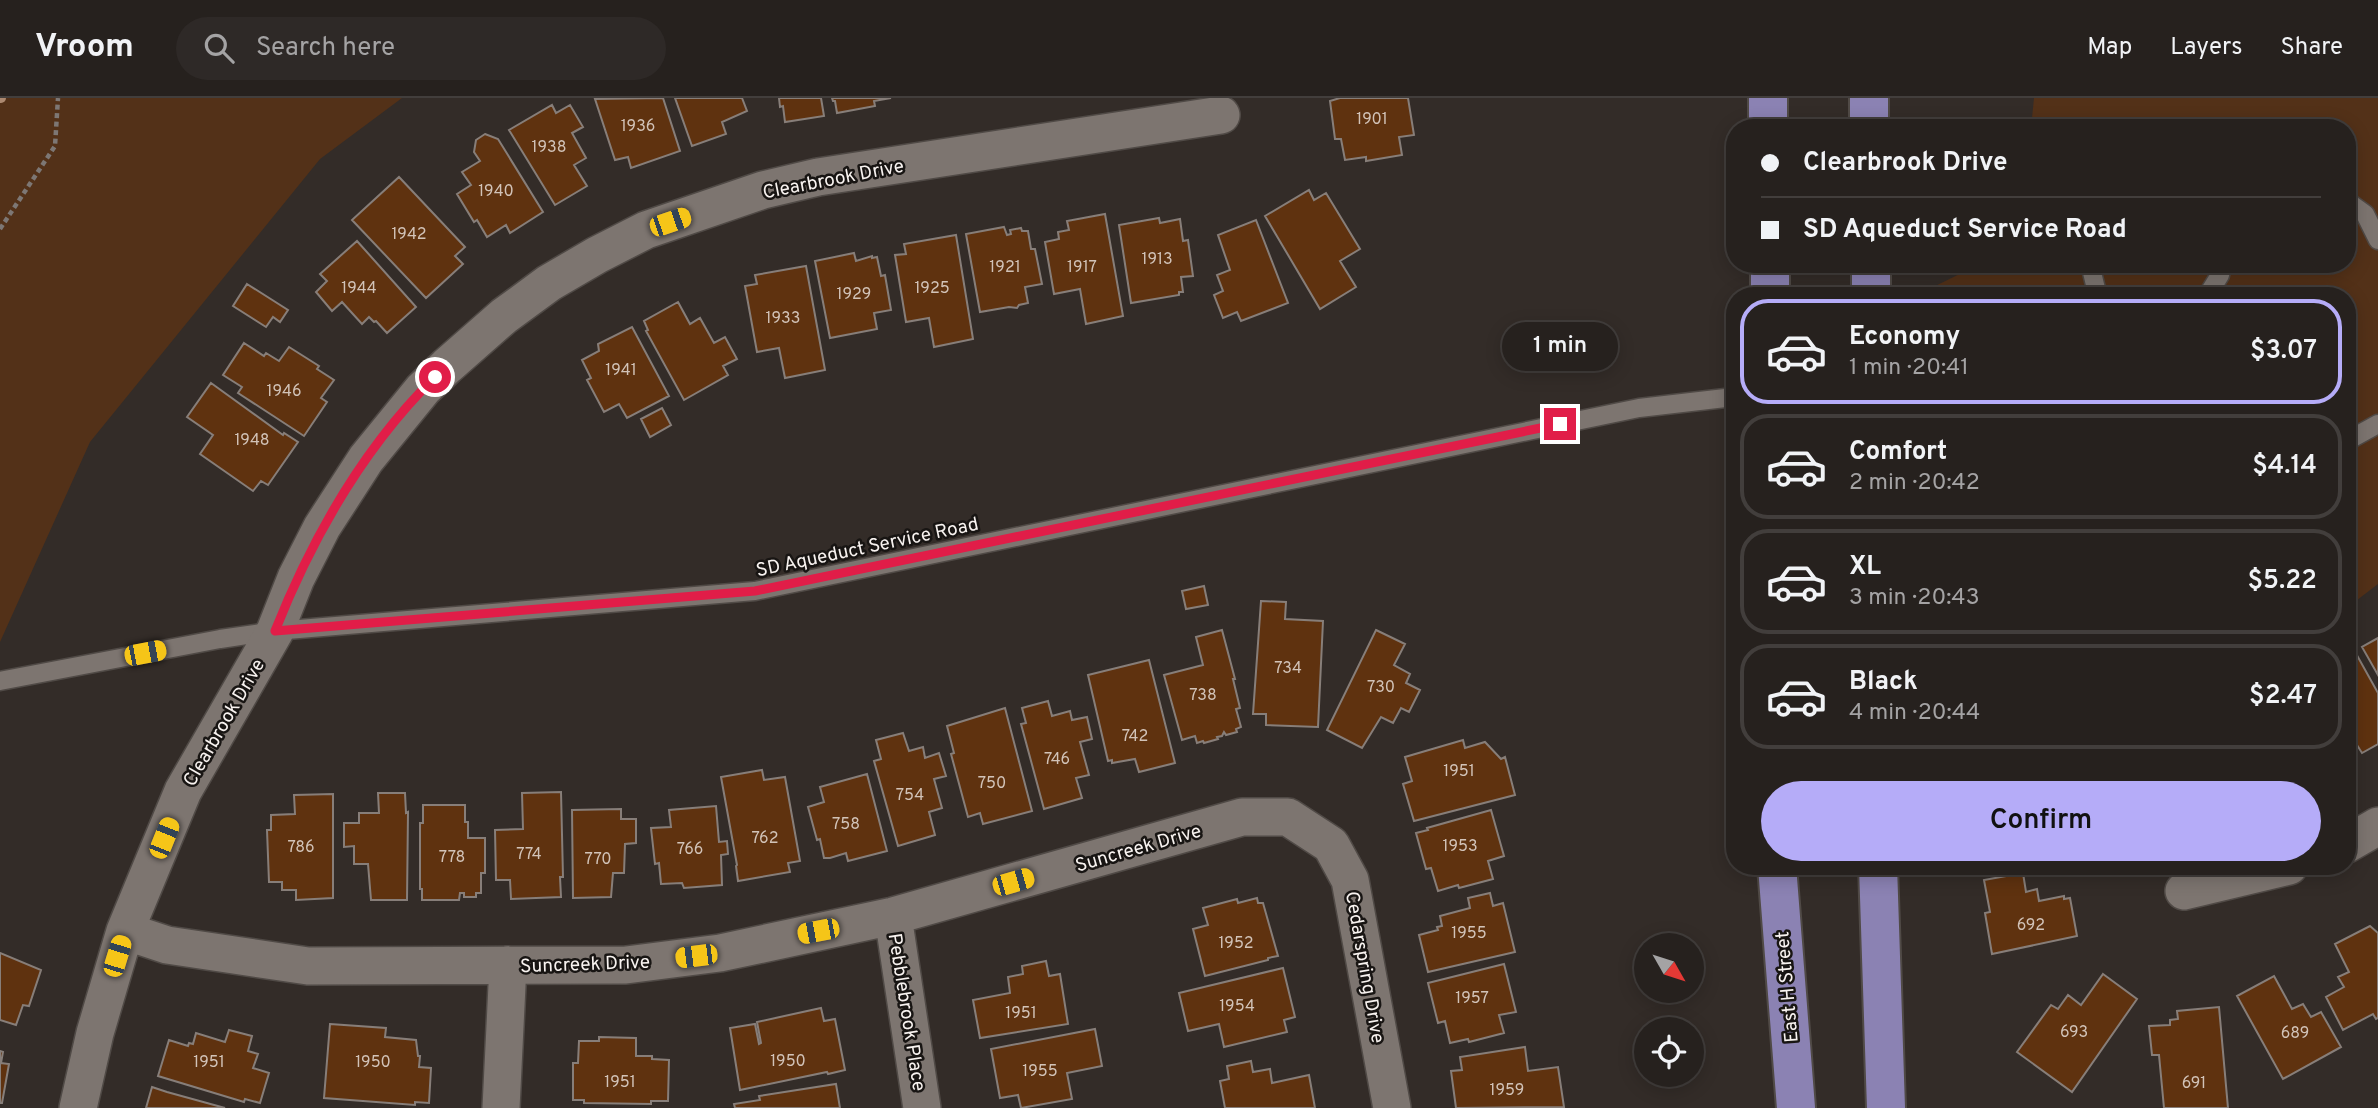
<!DOCTYPE html>
<html lang="en">
<head>
<meta charset="utf-8">
<style>
  :root { --surface:#26211e; --page:#2e2927; --text:#f1f3f6; --muted:#a4a3a4; --line:#423e3c; --accent:#b5acf8 }
  body { margin:0; font-family:Overpass,sans-serif; background:var(--page); color:var(--text); height:100vh; display:flex; flex-direction:column; font-size:26px; white-space:nowrap }
  * { box-sizing:border-box; margin:0 }
  p { font-size:23px; color:var(--muted) }
  .icon { flex:none; width:38px; height:38px; fill:none; stroke:currentColor; stroke-width:2; stroke-linecap:round; stroke-linejoin:round }
  .map { position:relative; flex:1; overflow:hidden }
  .drawer { position:absolute; left:1726px; top:189px; width:630px; height:588px; display:flex; flex-direction:column; background:var(--surface); border-radius:28px; box-shadow:0 4px 18px #0003,0 0 0 2px var(--line) }
  .drawer>* { flex:none }
  .banner { position:absolute; left:1726px; top:21px; width:630px; height:154px; border-radius:28px; box-shadow:0 4px 18px #0003,0 0 0 2px var(--line); display:grid; align-content:center; height:154px; padding:0 35px; background:var(--surface) }
  .needle { width:46px; rotate:129deg }
  .controls { position:absolute; left:1634px; top:835px; display:grid; gap:14px }
  .controls a { display:grid; place-items:center; width:70px; height:70px; border-radius:50%; background:var(--surface); box-shadow:0 4px 18px #0003,0 0 0 2px var(--line); font-size:35px }
  .end { position:absolute; width:32px; height:32px; margin:-16px; border:9px solid #e11d48; background:#fff; box-shadow:0 0 0 4px #fff }
  .from { border-radius:50% }
  .bubble { position:absolute; height:49px; border-radius:24px; background:var(--surface); box-shadow:0 4px 18px #0003,0 0 0 2px var(--line); font-size:23px; font-weight:600; line-height:49px; text-align:center }
  .car { position:absolute; width:21px; height:42px; margin:-21px -10px; border-radius:9px; box-shadow:0 0 5px 2px #0007; background:linear-gradient(#f5c518 24%,#345 0 40%,#f5c518 0 76%,#345 0 86%,#f5c518 0) }
  .banner b { display:flex; align-items:center; gap:24px; height:66px; font-size:26px }
  .banner b+b { border-top:2px solid var(--line) }
  .banner i { width:18px; height:18px; background:var(--text) }
  ul { padding:12px 0 0; list-style:none }
  li { display:flex; align-items:center; gap:21px; height:105px; margin:0 14px 10px; padding:0 21px; border:4px solid var(--line); border-radius:28px }
  li div { flex:1 }
  li b { display:block; font-size:26px }
  li em { font-style:normal; font-weight:600 }
  li.active { border-color:var(--accent) }
  li>.icon { width:63px; height:63px; stroke-width:1.5 }
  .cta { display:flex; gap:14px; margin-top:auto; padding:14px 35px }
  .cta a { flex:1; height:80px; border-radius:42px; background:var(--accent); color:#111; font-size:28px; font-weight:600; line-height:80px; text-align:center }
  header { display:flex; align-items:center; gap:42px; box-sizing:border-box; height:98px; padding:0 35px; background:var(--surface); border-bottom:2px solid var(--line) }
  header strong { font-size:33px }
  nav { display:flex; gap:38px; margin-inline-start:auto; font-size:24px }
  .search { width:490px; height:63px; background:var(--page); display:flex; align-items:center; gap:18px; box-sizing:border-box; padding:0 24px; border-radius:38px; color:var(--muted); font-size:26px }
  .map>svg:first-child { display:block }
</style>
</head>
<body>
<header>
<strong>Vroom</strong>
<div class="search"><svg class="icon" aria-label="search" viewBox="0 0 24 24"><circle cx="10" cy="10" r="6"/><path d="M15 15l6 6"/></svg>Search here</div>
<nav><a>Map</a><a>Layers</a><a>Share</a></nav>
</header>
<div class="map">
<svg width="2378" height="1010" viewBox="0 0 2378 1010">
  <rect width="100%" height="100%" fill="#332c28"/>
  <!-- green -->
  <path fill="#533118" d="M0 0H402L320 61 90 344 0 544Z
    M2034 0H2378V486L2348 509 2347 198H1920L1921 195 1980 166H2347V30H2031Z"/>
  <g fill="none" stroke-linecap="round" stroke-linejoin="round">
    <!-- stream -->
    <path stroke="#ac8970" stroke-width="10" d="M0 0H1"/>
  </g>
  <!-- building -->
  <path fill="#5f320f" stroke="#877e79" stroke-width="2" d="M663 0 680 53 631 70 628 59 615 62 595 1Z
    M675 0H742L747 13 722 24 726 36 692 48Z
    M779 0H821L824 18 785 24 783 8 780 9Z
    M832 0H891L874 3 875 8 837 15 835 3H833Z
    M1340 0H1408L1414 37 1399 39 1402 57 1366 63V59L1345 62 1341 41H1335L1330 3Z
    M552 7 556 15 570 7 583 29 572 35 586 60 574 67 587 88 555 107 509 32Z
    M485 36 498 41 543 114 510 135 506 127 487 139 477 122 474 124 457 96 471 87 462 74 480 63 474 54 476 42Z
    M399 79 465 149 455 158 463 166 426 200 352 122Z
    M1309 92 1314 102 1326 95 1360 151 1340 163 1356 189 1320 211 1265 118Z
    M1105 116 1123 218 1086 226 1080 191 1054 196 1045 144 1059 141 1058 134 1069 132 1067 123Z
    M1159 120 1160 125 1180 121 1183 143 1188 142 1193 178 1181 179 1183 194H1179V197L1131 205 1119 127Z
    M1256 122 1288 205 1241 223 1237 214 1223 220 1214 197 1223 193 1217 177 1230 172 1218 137Z
    M1004 129 1007 137 1011 136 1010 132 1021 130 1022 133H1028L1031 151H1035L1042 186 1025 189 1028 205 1019 207 1017 210 1009 209 980 214 966 136Z
    M956 137 973 241 934 249 929 220 906 224 895 157 906 156 904 146Z
    M357 143 416 209 387 235 376 223 374 224 369 219 362 226 342 204 332 213 316 194 327 183 320 176Z
    M854 155 856 163 872 158V160L877 159 881 178 885 177 891 212 874 215 877 231 830 240 815 163Z
    M806 168 825 272 785 280 779 250 757 254 745 188 757 186 755 177Z
    M247 186 288 212 280 224 273 219 266 229 233 208Z
    M678 204 690 226 700 220 714 245 725 239 737 261 723 268 728 277 684 302 646 233 648 232 644 223Z
    M632 229 669 298 627 320 619 306 604 314 587 282 591 280 582 262 599 253 598 246Z
    M244 245 264 258 266 255 279 263 289 249 319 268 317 271 334 282 321 300 327 304 304 338 238 295 242 289 223 277Z
    M211 285 283 337 284 335 298 344 268 387 261 383 253 393 200 356 213 337 187 319Z
    M662 310 671 327 650 339 641 321Z
    M1204 488 1208 507 1186 511 1182 493Z
    M1261 503 1286 504 1285 521 1323 523 1318 629 1266 627V616H1253Z
    M1222 532 1235 581H1233L1240 610 1236 611 1241 629 1236 631 1237 634 1226 637 1224 634 1222 638 1217 639 1218 641 1204 645 1203 643 1197 645 1195 638 1182 642 1164 577 1203 567 1196 539Z
    M1376 532 1405 546 1394 567 1410 576 1406 585 1420 592 1409 614 1401 610 1393 625 1381 619 1362 650 1327 632Z
    M2378 540V577L2362 549Z
    M2349 543 2378 595V646L2362 655 2357 647 2350 651 2347 647V544Z
    M1149 562 1175 665 1139 674 1135 661 1112 665V662L1108 663 1088 577Z
    M1048 603 1052 618 1070 613 1072 622 1087 619 1092 641 1080 644 1089 677 1076 680 1082 700 1044 711 1021 626 1026 625 1022 610Z
    M1005 610 1032 713 983 726 980 715 968 719 951 656 954 655 947 628Z
    M903 635 909 653 923 649 925 660 939 655 946 678 934 681 942 710 929 714 935 737 898 748 874 663 881 661 876 642Z
    M1463 642 1465 650 1485 644 1501 661 1505 659 1515 697 1414 723 1403 686 1412 683 1405 659Z
    M762 672 764 682 785 679 800 763 788 765 790 774 738 783 736 768 737 767 721 679Z
    M867 676 887 753 848 763 846 755 830 760H824L820 741 817 742 808 709 824 704 820 689Z
    M561 694 563 779H560L561 799 511 801 510 782H496L495 732 523 731 522 695Z
    M378 695H405L406 715 408 714 407 802H371L368 766H354V748L344 749V725H359V715H379Z
    M333 696V800L296 802V792H282V784H269L267 732H271V717L295 716 294 697Z
    M423 707H465V724H468V740H485V775H481V795H476V799H464V795H460L459 802H422V791H420V725H423Z
    M716 708 719 744 727 743 728 756 721 757 722 787 684 790 682 785 661 786 659 765 655 766 651 730 671 729 669 712Z
    M621 711V721H636V745L625 746 624 775H613L611 799 573 800 572 712Z
    M1491 712 1504 758 1488 763 1493 781 1459 790 1458 787 1438 793 1431 770 1426 771 1416 735 1428 732 1427 730Z
    M2023 775 2026 794 2037 791 2039 803 2064 798V801L2070 800 2077 838 1992 856 1985 815 1990 814 1984 782Z
    M1490 795 1493 808 1503 805 1515 854 1428 874 1419 837 1438 832 1437 829 1442 828 1440 818 1470 810 1468 800Z
    M1257 800 1258 805H1263L1278 858 1268 860V862L1205 878 1193 831 1208 827 1203 810 1237 801 1238 805Z
    M2370 828 2378 835V920L2376 921 2373 916 2343 932 2326 899 2344 889 2338 879 2349 874 2335 846Z
    M0 855 41 872 29 908 23 907 16 927 0 922Z
    M1046 863 1049 878 1060 876 1068 926 980 940 973 902 1010 895 1008 879 1023 876 1022 868Z
    M1504 866 1516 914 1499 917 1504 935 1469 944 1468 941 1450 945 1445 923 1438 925 1428 885Z
    M1283 870 1295 919 1284 922 1287 934 1224 949 1219 926 1188 933 1179 895Z
    M2103 876 2137 901 2072 994 2017 954 2051 907 2058 911 2068 897 2081 907Z
    M2274 878 2292 911 2303 906 2311 919 2321 914 2341 949 2283 981 2237 898Z
    M2219 909 2228 1010H2164L2159 957H2152L2149 928 2170 927V922L2178 921 2177 913Z
    M821 910 824 923 835 921 845 972 828 976 827 974 740 992 730 930 755 926 759 946 761 945 757 924Z
    M330 926 386 930 385 939 416 942 418 958H420L419 969 431 970 429 1005 415 1004V1007L324 1000Z
    M1095 931 1102 968 1067 975 1072 1001 1021 1010 1018 997 1000 1000 991 951Z
    M229 932 252 938 248 953 258 956 253 970 269 975 260 1005 245 1001 244 1004 158 978 169 942 188 948 189 945 193 946 196 935 225 944Z
    M599 939 636 940V958H652V961L669 962 668 1003H651V1006L584 1005V1002H573V965H578L579 943H599Z
    M1525 949 1528 973 1558 969 1564 1009 1456 1010 1451 973 1462 972 1460 959Z
    M0 953 3 954 1 965 9 966 2 1005H0Z
    M1251 963 1253 974 1270 971 1272 985 1309 977 1315 1010H1225L1220 983 1229 981 1227 968Z
    M836 986 840 1010H735L734 1006 760 1002 759 998Z
    M152 989 167 994 225 1010H146Z"/>
  <g fill="none" stroke-linecap="round" stroke-linejoin="round">
    <!-- lane casing -->
    <g stroke="#504a46" stroke-width="21">
      <path id="lane" d="M2347 103 2365 116 2378 142
        M2090 166 2097 195 2100 198
        M2207 198 2220 177 2222 166
        M2347 343 2378 326
        M0 583 220 541 275 533 755 493 1639 310 1734 299"/>
    </g>
    <!-- street casing -->
    <g stroke="#504a46" stroke-width="40">
      <path id="street" d="M2347 746 2378 728
        M2184 793 2289 768
        M893 818 922 1010
        M125 833 167 847 308 868 626 867 720 855 893 818 1242 719H1288L1331 747 1350 782 1392 1010
        M78 1010 95 935 125 833 183 693 275 533 296 480 322 429 366 361 423 291 447 268 504 218 549 185 597 157 646 132 763 92 818 79 1221 17
        M501 1010 508 867"/>
    </g>
    <!-- primary casing -->
    <g stroke="#504a46" stroke-width="42">
      <path id="primary" d="M1768 0V30
        M1869 0V30
        M1770 166V198
        M1871 166V198
        M1777 768 1796 1010
        M1878 768 1886 1010"/>
    </g>
    <!-- path -->
    <path stroke="#7d7774" stroke-width="4.5" stroke-dasharray="5 3.5" stroke-linecap="butt" d="M0 131 55 48 58 0"/>
    <!-- lane -->
    <use href="#lane" stroke="#7d7570" stroke-width="18"/>
    <!-- street -->
    <use href="#street" stroke="#7d7570" stroke-width="37"/>
    <!-- primary -->
    <use href="#primary" stroke="#8b82b3" stroke-width="38"/>
  </g>
  <g fill="none" stroke-linecap="round" stroke-linejoin="round">
    <!-- route -->
    <path stroke="#e11d48" stroke-width="9" d="M435 279C362 351 312 440 275 533L755 493 1560 326"/>
  </g>
  <g text-anchor="middle" stroke-width="5" stroke-linejoin="round" paint-order="stroke">
    <!-- number labels -->
    <g font-size="16" fill="#d2c3b8">
      <text x="1372" y="26">1901</text>
      <text x="638" y="33">1936</text>
      <text x="549" y="54">1938</text>
      <text x="496" y="98">1940</text>
      <text x="409" y="141">1942</text>
      <text x="1157" y="166">1913</text>
      <text x="1005" y="174">1921</text>
      <text x="1082" y="174">1917</text>
      <text x="359" y="195">1944</text>
      <text x="932" y="195">1925</text>
      <text x="854" y="201">1929</text>
      <text x="783" y="225">1933</text>
      <text x="621" y="277">1941</text>
      <text x="284" y="298">1946</text>
      <text x="252" y="347">1948</text>
      <text x="1288" y="575">734</text>
      <text x="1381" y="594">730</text>
      <text x="1203" y="602">738</text>
      <text x="1135" y="643">742</text>
      <text x="1057" y="666">746</text>
      <text x="1459" y="678">1951</text>
      <text x="992" y="690">750</text>
      <text x="910" y="702">754</text>
      <text x="846" y="731">758</text>
      <text x="765" y="745">762</text>
      <text x="1460" y="753">1953</text>
      <text x="301" y="754">786</text>
      <text x="690" y="756">766</text>
      <text x="529" y="761">774</text>
      <text x="452" y="764">778</text>
      <text x="598" y="766">770</text>
      <text x="2031" y="832">692</text>
      <text x="1469" y="840">1955</text>
      <text x="1236" y="850">1952</text>
      <text x="1472" y="905">1957</text>
      <text x="1237" y="913">1954</text>
      <text x="1021" y="920">1951</text>
      <text x="2074" y="939">693</text>
      <text x="2295" y="940">689</text>
      <text x="788" y="968">1950</text>
      <text x="209" y="969">1951</text>
      <text x="373" y="969">1950</text>
      <text x="1040" y="978">1955</text>
      <text x="620" y="989">1951</text>
      <text x="2194" y="990">691</text>
      <text x="1507" y="997">1959</text>
    </g>
    <!-- street labels -->
    <g font-size="19" fill="#f8f3f0" stroke="#181513">
      <text transform="translate(833 80) rotate(-11)" y="7">Clearbrook Drive</text>
      <text transform="translate(867 448) rotate(-12)" y="7">SD Aqueduct Service Road</text>
      <text transform="translate(223 624) rotate(-60)" y="7">Clearbrook Drive</text>
      <text transform="translate(1138 749) rotate(-16)" y="7">Suncreek Drive</text>
      <text transform="translate(585 865) rotate(-2)" y="7">Suncreek Drive</text>
      <text transform="translate(1366 869) rotate(80)" y="7">Cedarspring Drive</text>
      <text transform="translate(1786 889) rotate(-95)" y="7">East H Street</text>
      <text transform="translate(908 914) rotate(81)" y="7">Pebblebrook Place</text>
    </g>
  </g>
</svg>
<div class="controls">
<a><svg class="needle" viewBox="-14 -14 28 28"><path d="M0-13l5 13h-10z" fill="#e53935"/><path d="M0 13l5-13h-10z" fill="#a4a3a4"/></svg></a>
<a><svg class="icon" aria-label="locate" viewBox="0 0 24 24"><circle cx="12" cy="12" r="6"/><path d="M12 2v4M12 18v4M2 12h4M18 12h4"/></svg></a>
</div>
<i class="end from" style="left:435px;top:279px"></i>
<i class="end" style="left:1560px;top:326px"></i>
<div class="bubble" style="left:1502px;top:224px;width:116px">1 min</div>
<i class="car" style="left:670px;top:124px;rotate:71deg"></i>
<i class="car" style="left:145px;top:555px;rotate:79deg"></i>
<i class="car" style="left:164px;top:740px;rotate:22deg"></i>
<i class="car" style="left:1013px;top:784px;rotate:74deg"></i>
<i class="car" style="left:818px;top:833px;rotate:259deg"></i>
<i class="car" style="left:117px;top:858px;rotate:17deg"></i>
<i class="car" style="left:696px;top:858px;rotate:263deg"></i>
<div class="banner">
<b><i class="from"></i>Clearbrook Drive</b>
<b><i></i>SD Aqueduct Service Road</b>
</div>
<section class="drawer">
<ul>
<li class="active"><svg class="icon" aria-label="car" viewBox="0 0 24 24"><path d="M5 17H2v-5l4-1 3-4h7l3 4 3 1v5h-3M9 17h6M6 11h13"/><circle cx="7" cy="17" r="2"/><circle cx="17" cy="17" r="2"/></svg><div><b>Economy</b><p>1 min · 20:41</p></div><em>$3.07</em></li>
<li><svg class="icon" aria-label="car" viewBox="0 0 24 24"><path d="M5 17H2v-5l4-1 3-4h7l3 4 3 1v5h-3M9 17h6M6 11h13"/><circle cx="7" cy="17" r="2"/><circle cx="17" cy="17" r="2"/></svg><div><b>Comfort</b><p>2 min · 20:42</p></div><em>$4.14</em></li>
<li><svg class="icon" aria-label="car" viewBox="0 0 24 24"><path d="M5 17H2v-5l4-1 3-4h7l3 4 3 1v5h-3M9 17h6M6 11h13"/><circle cx="7" cy="17" r="2"/><circle cx="17" cy="17" r="2"/></svg><div><b>XL</b><p>3 min · 20:43</p></div><em>$5.22</em></li>
<li><svg class="icon" aria-label="car" viewBox="0 0 24 24"><path d="M5 17H2v-5l4-1 3-4h7l3 4 3 1v5h-3M9 17h6M6 11h13"/><circle cx="7" cy="17" r="2"/><circle cx="17" cy="17" r="2"/></svg><div><b>Black</b><p>4 min · 20:44</p></div><em>$2.47</em></li>
</ul>
<div class="cta"><a>Confirm</a></div>
</section>
</div>
</body>
</html>
